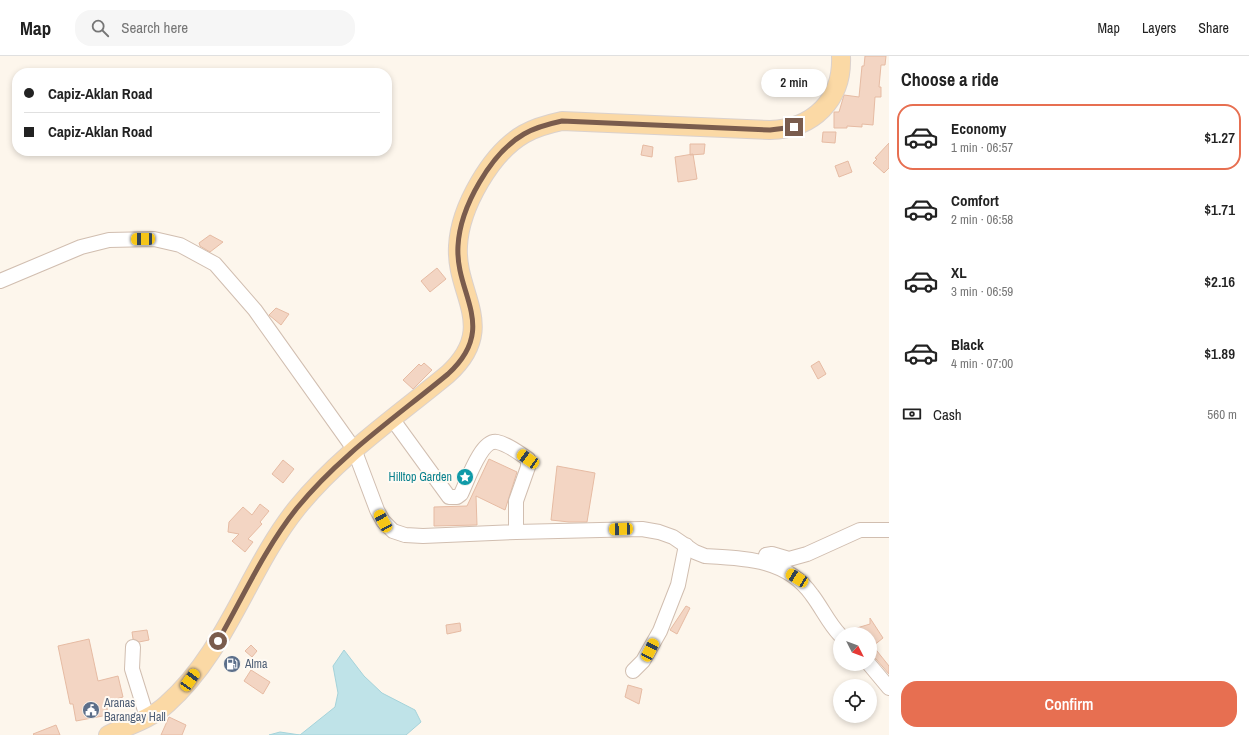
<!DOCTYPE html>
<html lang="en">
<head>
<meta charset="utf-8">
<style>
  :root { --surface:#fff; --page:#f6f6f6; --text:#222; --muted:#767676; --line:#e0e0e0; --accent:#e76f51 }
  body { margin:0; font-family:"Archivo Narrow",sans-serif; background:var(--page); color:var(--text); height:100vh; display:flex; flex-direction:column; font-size:15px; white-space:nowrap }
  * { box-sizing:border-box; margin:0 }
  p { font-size:13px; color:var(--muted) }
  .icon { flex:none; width:22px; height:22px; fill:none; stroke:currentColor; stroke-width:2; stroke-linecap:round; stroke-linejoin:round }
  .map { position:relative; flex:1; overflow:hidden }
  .side { display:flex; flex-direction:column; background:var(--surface); width:360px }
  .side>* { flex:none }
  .guide { position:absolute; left:12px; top:12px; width:380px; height:88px; border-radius:16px; box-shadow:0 2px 6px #0003; display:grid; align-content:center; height:88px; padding:0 12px; background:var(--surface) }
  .needle { width:26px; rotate:132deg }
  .fabs { position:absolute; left:833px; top:571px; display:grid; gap:8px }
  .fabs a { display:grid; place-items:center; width:44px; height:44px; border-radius:50%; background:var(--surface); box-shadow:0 2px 6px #0003; font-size:20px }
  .end { position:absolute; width:18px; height:18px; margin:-9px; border:5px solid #7a5c4d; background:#fff; box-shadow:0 0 0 2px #fff }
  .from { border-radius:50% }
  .bubble { position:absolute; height:28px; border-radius:14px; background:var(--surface); box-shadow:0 2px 6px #0003; font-size:13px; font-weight:600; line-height:28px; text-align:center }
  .car { position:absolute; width:12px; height:24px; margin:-12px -6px; border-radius:5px; box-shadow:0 0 3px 1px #0007; background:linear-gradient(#f5c518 24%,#345 0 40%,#f5c518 0 76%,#345 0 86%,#f5c518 0) }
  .guide b { display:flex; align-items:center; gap:14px; height:38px; font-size:15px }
  .guide b+b { border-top:1px solid var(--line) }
  .guide i { width:10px; height:10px; background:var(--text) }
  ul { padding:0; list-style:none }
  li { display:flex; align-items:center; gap:12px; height:66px; margin:0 8px 6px; padding:0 4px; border:2px solid transparent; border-radius:16px }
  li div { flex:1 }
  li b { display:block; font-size:15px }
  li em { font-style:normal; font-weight:600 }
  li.on { border-color:var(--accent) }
  li>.icon { width:36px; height:36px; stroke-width:1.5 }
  h2 { padding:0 12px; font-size:18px; line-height:48px }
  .pay { display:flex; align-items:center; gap:10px; height:44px; padding:0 12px; font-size:15px }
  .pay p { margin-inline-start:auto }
  .cta { display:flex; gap:8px; margin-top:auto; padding:8px 12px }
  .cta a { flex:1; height:46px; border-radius:16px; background:var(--accent); color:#fff; font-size:16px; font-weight:600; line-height:46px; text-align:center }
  header { display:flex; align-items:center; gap:24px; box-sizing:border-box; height:56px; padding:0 20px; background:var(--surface); border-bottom:1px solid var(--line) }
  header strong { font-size:19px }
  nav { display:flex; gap:22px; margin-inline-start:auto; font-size:14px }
  .search { width:280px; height:36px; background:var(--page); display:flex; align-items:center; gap:10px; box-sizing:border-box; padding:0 14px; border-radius:16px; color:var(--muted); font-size:15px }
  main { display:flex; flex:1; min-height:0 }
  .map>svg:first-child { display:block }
</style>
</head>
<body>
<header>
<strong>Map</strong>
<div class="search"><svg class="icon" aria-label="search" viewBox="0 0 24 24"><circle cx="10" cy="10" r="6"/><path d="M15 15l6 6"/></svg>Search here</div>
<nav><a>Map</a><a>Layers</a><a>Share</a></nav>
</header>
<main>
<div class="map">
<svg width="889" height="679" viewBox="0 0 889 679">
  <rect width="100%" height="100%" fill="#fdf6ec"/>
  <!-- water -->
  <path fill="#bfe3e8" stroke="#a5d3da" d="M344 594 364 620 382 637 415 654 421 666 406 679H269L280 676 300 679 335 651 338 637 333 610Z"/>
  <!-- building -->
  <path fill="#f3d5c3" stroke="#e6bba3" d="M865 0H886L885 9H881L879 31H881V41H875L873 69 862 68V71L847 70V72H834V56H839L844 39 859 41 862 10H864Z
    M823 76H836L835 87 822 86Z
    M889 87V112L884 117 873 107 877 103 875 102Z
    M690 88H705L704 98 690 99Z
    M643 89 653 91 652 101 641 99Z
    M693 98 697 123 678 126 675 101Z
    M848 105 852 116 839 121 835 110Z
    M210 179 223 186 210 196 200 190 199 187Z
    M437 212 446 223 430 236 421 225Z
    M276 252 289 258 281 269 269 259Z
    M819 305 826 318 818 323 811 310Z
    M424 307 432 314 413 333 403 324 419 308 421 310Z
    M489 403 517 416 505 454 476 440 477 469 434 470V451L467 450Z
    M283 404 294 413 283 427 272 418Z
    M557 410 595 417 587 466H569L551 464Z
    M260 448 269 455 260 466 262 468 248 483 253 486 245 496 232 485 239 478 228 476 229 466 243 451 252 459Z
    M686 550 690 552 677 578 670 574Z
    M870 562 883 582 873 590 889 610V618L876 603 870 600V578H848L847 575 870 568Z
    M460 567 461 575 447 578 446 569Z
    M147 574 149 584 139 586 133 583 132 576Z
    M89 583 98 625 118 620 123 641 106 646 108 659 76 665 73 648H70L58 590Z
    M251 589 257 595 252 601 245 595Z
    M251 614 270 626 263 638 244 625Z
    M628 629 642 633 639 648 625 641Z
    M169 661 186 669 182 679H161Z
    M56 669 60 679H34L33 678Z"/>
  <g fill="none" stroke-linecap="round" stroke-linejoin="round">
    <!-- minor casing -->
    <g stroke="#d1beb0" stroke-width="16">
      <path id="minor" d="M0 225 81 191 109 184 154 183 180 189 215 208 255 254 354 393 377 454 383 465 393 475 405 479 423 480 516 476 642 473 659 476 673 481 695 496 705 500C745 502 787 503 812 539 822 552 829 568 840 579
        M393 364 449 441H457L461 438C467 426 481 383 497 386 508 388 519 397 528 403V411L516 445V476
        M766 499 772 498 789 503 807 498 860 474H889
        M133 591 132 613 147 661
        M869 608 889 632
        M633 615 643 605 660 575 678 529 686 489"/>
    </g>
    <!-- major casing -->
    <g stroke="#dad1cd" stroke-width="20">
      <path id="major" d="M108 679C127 670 151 663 167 648 227 595 248 513 297 452 340 399 396 361 448 318 499 271 455 239 458 190 460 151 491 97 524 78 536 71 548 68 562 65L770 74C813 73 843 44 841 0"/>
    </g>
    <!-- minor -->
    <use href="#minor" stroke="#fff" stroke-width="14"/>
    <!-- major -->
    <use href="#major" stroke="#fbd9a5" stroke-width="18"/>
  </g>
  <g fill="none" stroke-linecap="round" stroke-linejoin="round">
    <!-- route -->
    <path stroke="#7a5c4d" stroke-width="5" d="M218 585C243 541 265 492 297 452 340 399 396 361 448 318 499 271 455 239 458 190 460 151 491 97 524 78 536 71 548 68 562 65L770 74 794 71"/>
  </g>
  <!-- icons -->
  <defs>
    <g id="sight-disc" transform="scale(0.9)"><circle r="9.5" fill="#0f9aa8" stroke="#fffaf3"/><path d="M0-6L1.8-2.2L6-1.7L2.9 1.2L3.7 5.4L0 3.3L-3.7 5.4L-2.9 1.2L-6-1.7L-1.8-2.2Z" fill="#fff"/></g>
    <g id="fuel-disc" transform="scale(0.9)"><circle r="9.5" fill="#5c6f8a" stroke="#fffaf3"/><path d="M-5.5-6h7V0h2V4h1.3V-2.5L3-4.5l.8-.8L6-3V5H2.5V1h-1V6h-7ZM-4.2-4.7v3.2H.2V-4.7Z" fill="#fff"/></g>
    <g id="civic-disc" transform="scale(0.9)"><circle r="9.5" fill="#5c6f8a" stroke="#fffaf3"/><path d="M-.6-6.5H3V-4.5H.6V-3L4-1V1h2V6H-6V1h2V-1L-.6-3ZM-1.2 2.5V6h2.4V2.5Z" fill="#fff"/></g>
  </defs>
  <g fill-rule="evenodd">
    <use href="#sight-disc" x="465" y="421"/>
    <use href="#fuel-disc" x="232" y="608"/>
    <use href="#civic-disc" x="91" y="654"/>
  </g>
  <g text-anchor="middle" stroke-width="4" stroke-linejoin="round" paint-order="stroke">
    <!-- culture labels -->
    <g font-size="12" fill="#0d838f" stroke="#fffaf3" text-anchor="end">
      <text x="452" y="425">Hilltop Garden</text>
    </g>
    <!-- service labels -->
    <g font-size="12" fill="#4e5e75" stroke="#fffaf3" text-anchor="start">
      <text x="245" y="612">Alma</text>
      <text x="104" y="651">Aranas<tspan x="104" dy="14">Barangay Hall</tspan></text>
    </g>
  </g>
</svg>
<div class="fabs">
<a><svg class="needle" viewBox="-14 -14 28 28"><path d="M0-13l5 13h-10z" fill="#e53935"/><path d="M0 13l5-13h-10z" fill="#767676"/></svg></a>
<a><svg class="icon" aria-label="locate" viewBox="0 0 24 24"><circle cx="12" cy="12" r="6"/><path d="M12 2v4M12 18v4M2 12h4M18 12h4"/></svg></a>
</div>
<i class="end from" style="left:218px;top:585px"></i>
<i class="end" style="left:794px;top:71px"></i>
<div class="bubble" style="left:761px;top:13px;width:66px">2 min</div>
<i class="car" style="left:143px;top:183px;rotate:269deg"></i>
<i class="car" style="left:528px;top:403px;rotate:305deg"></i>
<i class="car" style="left:383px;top:465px;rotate:331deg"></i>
<i class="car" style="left:621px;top:473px;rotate:268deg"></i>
<i class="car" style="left:797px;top:522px;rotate:302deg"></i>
<i class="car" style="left:650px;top:594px;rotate:27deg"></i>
<i class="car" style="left:190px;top:624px;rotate:35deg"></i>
<div class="guide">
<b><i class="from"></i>Capiz-Aklan Road</b>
<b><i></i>Capiz-Aklan Road</b>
</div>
</div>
<section class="side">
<h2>Choose a ride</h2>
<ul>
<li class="on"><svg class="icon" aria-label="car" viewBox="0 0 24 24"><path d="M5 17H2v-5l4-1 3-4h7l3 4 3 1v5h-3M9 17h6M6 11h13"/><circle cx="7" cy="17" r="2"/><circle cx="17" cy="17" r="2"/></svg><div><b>Economy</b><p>1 min · 06:57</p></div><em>$1.27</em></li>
<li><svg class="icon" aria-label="car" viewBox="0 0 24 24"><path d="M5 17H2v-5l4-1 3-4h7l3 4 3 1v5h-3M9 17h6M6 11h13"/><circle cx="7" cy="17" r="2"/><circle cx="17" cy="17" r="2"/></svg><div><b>Comfort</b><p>2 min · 06:58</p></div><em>$1.71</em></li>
<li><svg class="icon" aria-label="car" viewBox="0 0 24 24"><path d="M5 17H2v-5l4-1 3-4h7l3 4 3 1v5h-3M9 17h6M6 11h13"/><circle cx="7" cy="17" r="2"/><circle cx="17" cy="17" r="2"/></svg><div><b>XL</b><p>3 min · 06:59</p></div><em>$2.16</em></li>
<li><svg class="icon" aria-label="car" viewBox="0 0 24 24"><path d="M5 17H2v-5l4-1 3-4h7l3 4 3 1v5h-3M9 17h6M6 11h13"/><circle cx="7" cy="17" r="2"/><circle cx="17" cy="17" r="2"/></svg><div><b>Black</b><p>4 min · 07:00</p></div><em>$1.89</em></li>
</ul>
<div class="pay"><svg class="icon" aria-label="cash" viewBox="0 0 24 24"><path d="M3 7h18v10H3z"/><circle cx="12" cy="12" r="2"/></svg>Cash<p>560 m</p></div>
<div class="cta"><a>Confirm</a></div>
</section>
</main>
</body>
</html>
